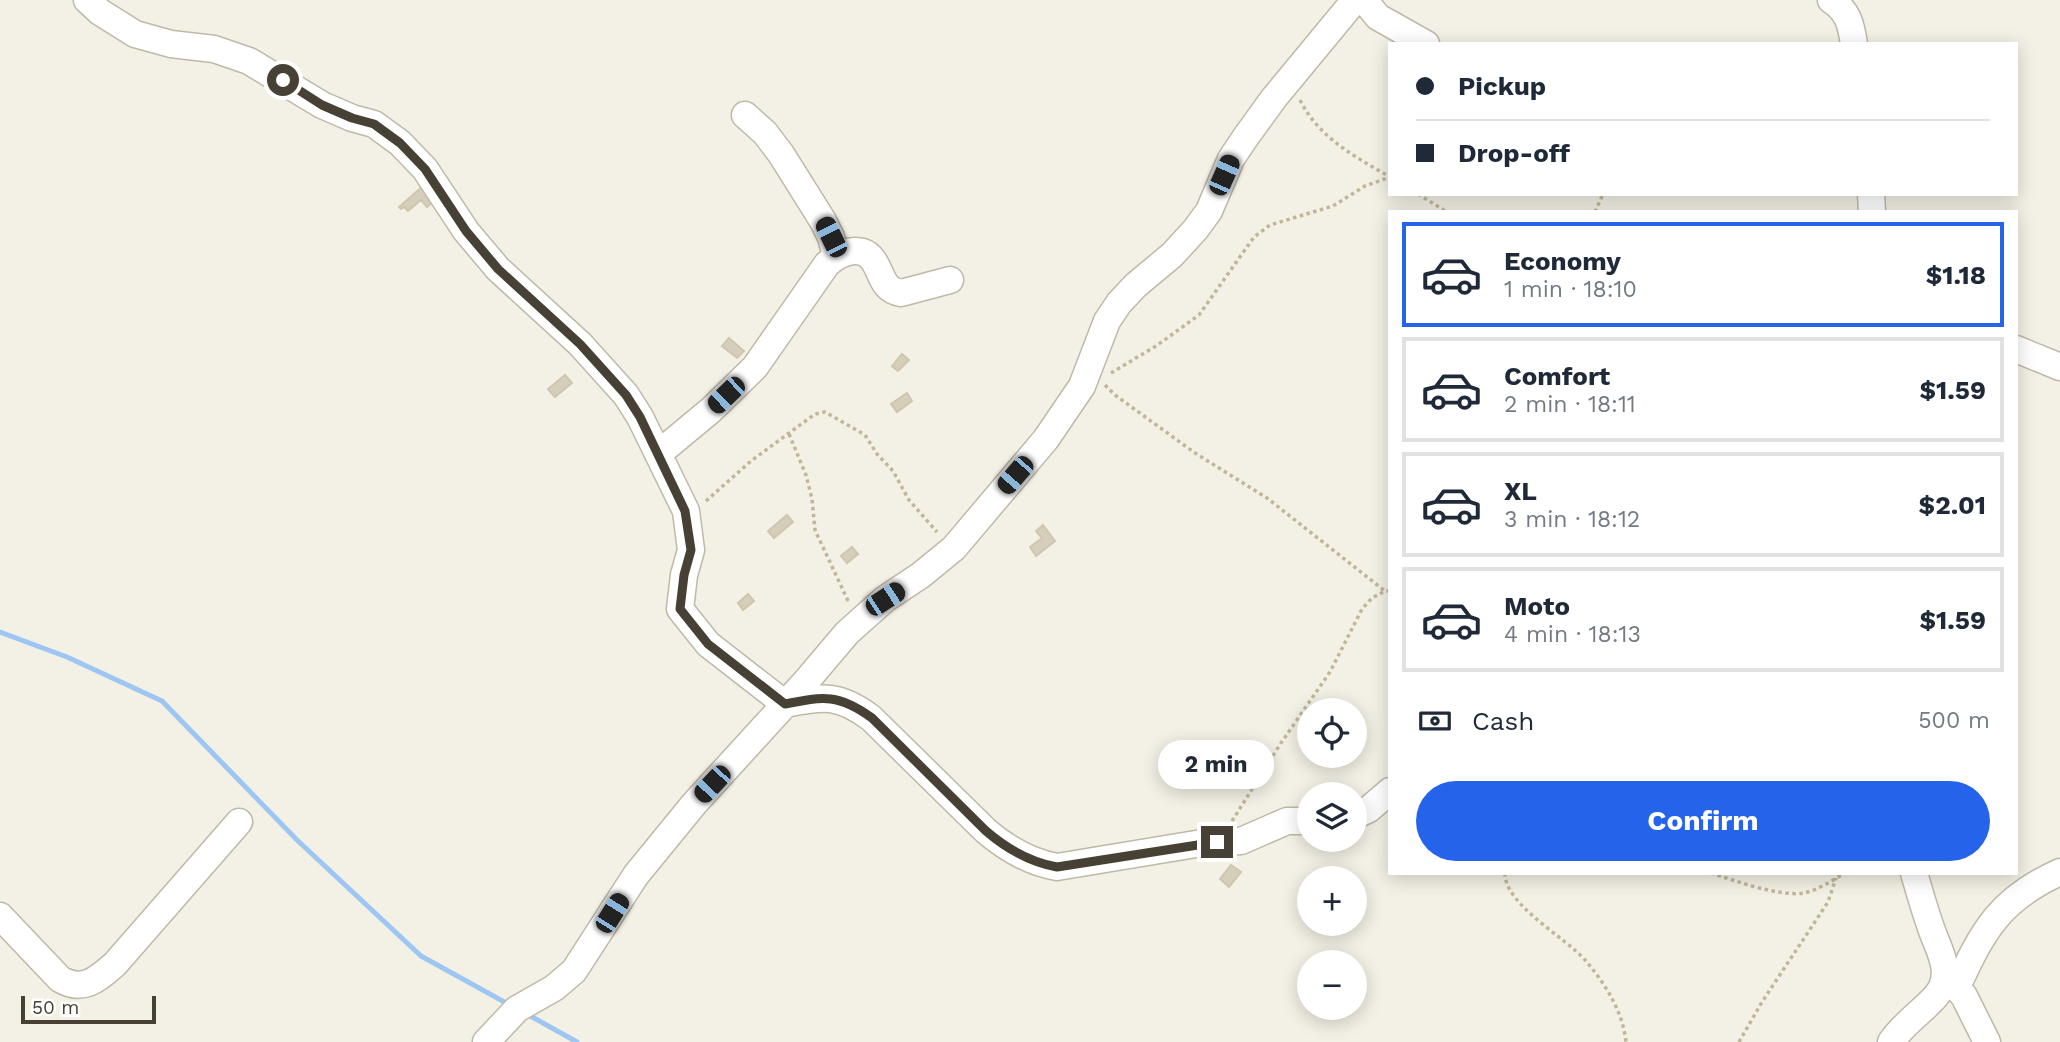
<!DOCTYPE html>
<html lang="en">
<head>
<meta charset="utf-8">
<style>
  :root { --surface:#fff; --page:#f2f2f3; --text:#1f2937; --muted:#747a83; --line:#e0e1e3; --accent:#2563eb }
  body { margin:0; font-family:"Work Sans",sans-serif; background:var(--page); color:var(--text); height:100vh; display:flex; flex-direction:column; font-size:26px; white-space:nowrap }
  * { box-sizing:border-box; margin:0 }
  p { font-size:23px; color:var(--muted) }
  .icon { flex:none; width:38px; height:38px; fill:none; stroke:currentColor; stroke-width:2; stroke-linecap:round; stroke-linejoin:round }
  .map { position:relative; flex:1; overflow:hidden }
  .side { position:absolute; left:1388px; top:210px; width:630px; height:665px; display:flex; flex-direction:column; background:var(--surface); border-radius:0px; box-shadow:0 4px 18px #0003 }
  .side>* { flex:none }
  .top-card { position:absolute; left:1388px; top:42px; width:630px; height:154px; border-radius:0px; box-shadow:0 4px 18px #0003; display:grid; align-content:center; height:154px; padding:0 28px; background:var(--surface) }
  .buttons { position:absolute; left:1297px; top:698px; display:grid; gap:14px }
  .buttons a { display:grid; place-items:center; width:70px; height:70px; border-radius:50%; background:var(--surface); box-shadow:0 4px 18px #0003; font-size:35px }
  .scale { position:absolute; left:21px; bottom:18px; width:135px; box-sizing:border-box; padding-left:7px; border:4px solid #464134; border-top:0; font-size:19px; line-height:24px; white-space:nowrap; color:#464134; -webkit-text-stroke:5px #fff; paint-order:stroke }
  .end { position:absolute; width:32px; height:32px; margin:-16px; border:9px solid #464134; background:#fff; box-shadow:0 0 0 4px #fff }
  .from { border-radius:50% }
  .bubble { position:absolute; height:49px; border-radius:24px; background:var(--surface); box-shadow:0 4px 18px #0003; font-size:23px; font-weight:700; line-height:49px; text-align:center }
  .car { position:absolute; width:21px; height:42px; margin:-21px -10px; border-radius:9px; box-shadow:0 0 5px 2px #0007; background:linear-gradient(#222 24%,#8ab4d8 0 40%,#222 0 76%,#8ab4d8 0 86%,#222 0) }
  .top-card b { display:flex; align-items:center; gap:24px; height:66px; font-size:26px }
  .top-card b+b { border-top:2px solid var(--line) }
  .top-card i { width:18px; height:18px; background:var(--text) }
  ul { padding:12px 0 0; list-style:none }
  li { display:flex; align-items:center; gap:21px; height:105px; margin:0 14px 10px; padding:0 14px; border:4px solid var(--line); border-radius:0px }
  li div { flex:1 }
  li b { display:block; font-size:26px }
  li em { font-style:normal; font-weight:700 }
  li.on { border-color:var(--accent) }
  li>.icon { width:63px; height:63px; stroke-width:1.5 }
  .pay { display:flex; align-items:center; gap:18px; height:77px; padding:0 28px; font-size:26px }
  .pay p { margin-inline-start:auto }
  .action { display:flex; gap:14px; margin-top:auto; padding:14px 28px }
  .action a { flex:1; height:80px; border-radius:42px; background:var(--accent); color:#fff; font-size:28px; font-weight:700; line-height:80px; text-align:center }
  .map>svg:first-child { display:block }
</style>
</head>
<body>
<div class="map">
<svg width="2060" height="1042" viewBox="0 0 2060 1042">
  <rect width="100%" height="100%" fill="#f3f0e5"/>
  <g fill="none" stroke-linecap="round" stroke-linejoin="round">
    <!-- stream -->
    <path stroke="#9ec6f2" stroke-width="5" d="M0 632 67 657 162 701 297 840 421 956 510 1005
      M525 1013 577 1042"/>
  </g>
  <!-- building -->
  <path fill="#d5ceba" stroke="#d0c6ad" stroke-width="2" d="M423 186 435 200 427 207 421 200 408 211 404 207 401 209 399 207Z
    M729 338 744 351 737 358 722 346Z
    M902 354 909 360 898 371 892 366Z
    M565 375 572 383 555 397 548 389Z
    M907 393 912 401 897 412 891 404Z
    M787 515 793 522 774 538 768 531Z
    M1043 525 1055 541 1036 556 1030 547 1042 538 1036 531Z
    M852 547 858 554 847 563 841 556Z
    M748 594 754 601 743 610 738 603Z
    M1231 865 1241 872 1229 887 1220 879Z"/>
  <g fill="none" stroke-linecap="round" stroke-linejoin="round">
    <!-- minor casing -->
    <g stroke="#bfb9a7" stroke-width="29">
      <path id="minor" d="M87 0 100 12 135 34 171 44 214 49 249 61 322 105 352 118 374 124 400 143 425 169 466 231 498 269 580 344 626 395 640 417 686 511 691 550 684 575 680 609 708 644 785 704C824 696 839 694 871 718L986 831C1007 849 1029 862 1057 867L1202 843 1241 841 1287 821H1309
        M1364 0 1378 17 1426 44
        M1831 0C1848 11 1851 24 1854 44
        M745 115 765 133 781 154 823 221 831 237 836 256
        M1871 194 1872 212
        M2016 349 2060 367
        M658 454 711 410 755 367 827 264C839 253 861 243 873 260 883 274 881 289 901 293L950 280
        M1354 816 1369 809 1390 791
        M0 916 60 979C83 993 98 979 115 964L239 822
        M1946 976 1964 996 1987 1042
        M1957 987C1983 930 2000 899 2060 872
        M486 1042 517 1009 554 988 574 971 636 875 694 804 808 679 847 633 885 599 921 575 954 548 1046 439 1082 386 1107 321 1119 303 1136 285 1172 255 1195 230 1209 211 1231 159 1245 138 1274 98 1355 0
        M1891 1042C1903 1024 1922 1012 1936 996 1956 973 1937 948 1930 925 1924 908 1919 890 1914 873"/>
    </g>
    <!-- path -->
    <path stroke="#c1b798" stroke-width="3.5" stroke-dasharray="3.5 3.5" stroke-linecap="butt" d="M1300 100C1319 138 1354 156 1390 177
      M1418 194 1447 212
      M1595 212 1603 194
      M1111 373 1156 346 1199 315 1254 237 1270 225 1333 206 1365 186 1390 177
      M1105 385 1115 395 1195 453 1267 498 1385 591
      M789 434 806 475 812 499 815 530 849 603
      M706 501 751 461 815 414 825 412 865 435 877 454 893 471 909 500 937 532
      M1232 821 1281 743 1330 672 1362 609 1372 598 1385 591H1390
      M1505 873C1504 904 1566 938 1585 960 1605 983 1623 1012 1626 1042
      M1711 873C1736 881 1779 897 1804 893 1818 890 1833 880 1845 873
      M1739 1042 1762 1002 1828 902 1836 878"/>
    <!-- minor -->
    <use href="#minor" stroke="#fff" stroke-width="26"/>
  </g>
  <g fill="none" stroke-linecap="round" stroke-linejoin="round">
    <!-- route -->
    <path stroke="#464134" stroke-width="9" d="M283 80 322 105 352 118 374 124 400 143 425 169 466 231 498 269 580 344 626 395 640 417 685 511 691 550 684 575 680 609 708 644 785 704C824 696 839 694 872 718L986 831C1007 849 1029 862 1057 867L1217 842"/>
  </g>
</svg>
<div class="buttons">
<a><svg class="icon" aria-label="locate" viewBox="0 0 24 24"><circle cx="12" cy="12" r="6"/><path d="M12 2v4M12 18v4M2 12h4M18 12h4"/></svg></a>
<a><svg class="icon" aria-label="layers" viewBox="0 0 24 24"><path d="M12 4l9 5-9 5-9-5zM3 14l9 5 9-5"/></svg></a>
<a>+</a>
<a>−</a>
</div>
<div class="scale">50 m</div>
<i class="end from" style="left:283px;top:80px"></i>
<i class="end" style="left:1217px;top:842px"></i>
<div class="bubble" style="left:1158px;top:740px;width:116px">2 min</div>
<i class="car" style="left:1224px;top:175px;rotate:24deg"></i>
<i class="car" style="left:831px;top:237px;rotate:334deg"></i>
<i class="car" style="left:726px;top:395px;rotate:226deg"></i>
<i class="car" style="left:1015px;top:475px;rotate:221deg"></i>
<i class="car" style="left:885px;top:599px;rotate:57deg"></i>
<i class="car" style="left:712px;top:784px;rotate:223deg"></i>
<i class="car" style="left:612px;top:913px;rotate:32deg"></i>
<div class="top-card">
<b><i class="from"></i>Pickup</b>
<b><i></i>Drop-off</b>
</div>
<section class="side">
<ul>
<li class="on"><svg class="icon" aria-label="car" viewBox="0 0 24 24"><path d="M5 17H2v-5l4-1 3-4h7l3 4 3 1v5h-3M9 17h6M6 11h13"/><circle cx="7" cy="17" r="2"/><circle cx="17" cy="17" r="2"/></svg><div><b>Economy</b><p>1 min · 18:10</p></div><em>$1.18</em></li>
<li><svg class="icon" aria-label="car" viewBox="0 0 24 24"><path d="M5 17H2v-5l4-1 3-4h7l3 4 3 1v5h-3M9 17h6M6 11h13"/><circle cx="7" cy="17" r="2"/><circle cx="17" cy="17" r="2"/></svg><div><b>Comfort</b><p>2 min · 18:11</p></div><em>$1.59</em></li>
<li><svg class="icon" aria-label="car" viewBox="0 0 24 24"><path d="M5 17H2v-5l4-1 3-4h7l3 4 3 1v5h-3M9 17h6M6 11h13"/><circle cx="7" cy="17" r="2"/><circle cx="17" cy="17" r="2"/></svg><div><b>XL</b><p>3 min · 18:12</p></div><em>$2.01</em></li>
<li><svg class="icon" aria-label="car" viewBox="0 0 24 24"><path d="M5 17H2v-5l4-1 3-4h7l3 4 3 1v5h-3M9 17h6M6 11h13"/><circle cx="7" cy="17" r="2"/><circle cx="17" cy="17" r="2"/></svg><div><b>Moto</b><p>4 min · 18:13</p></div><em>$1.59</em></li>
</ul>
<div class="pay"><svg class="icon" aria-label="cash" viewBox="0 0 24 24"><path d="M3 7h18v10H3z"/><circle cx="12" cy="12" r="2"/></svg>Cash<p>500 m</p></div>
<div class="action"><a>Confirm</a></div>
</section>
</div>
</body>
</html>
